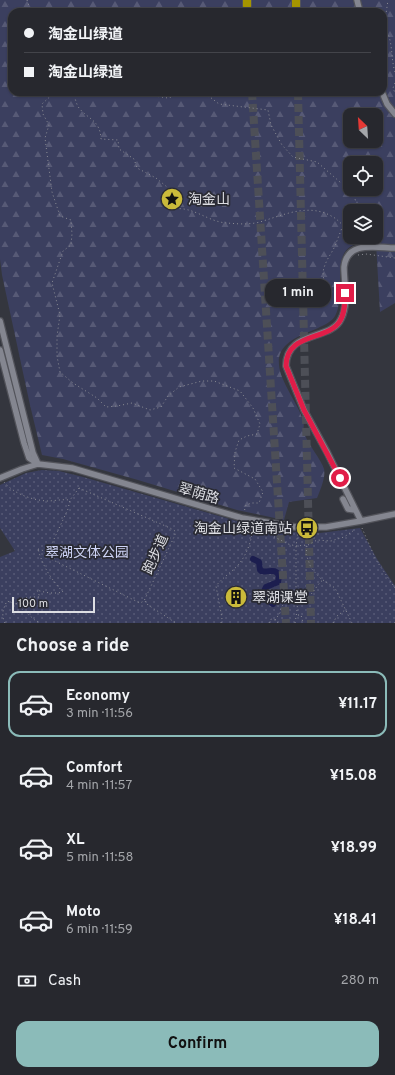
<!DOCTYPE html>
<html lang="en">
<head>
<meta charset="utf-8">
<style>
  :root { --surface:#27282e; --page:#33343a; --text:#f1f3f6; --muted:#a4a6aa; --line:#43444a; --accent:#8bbbb9 }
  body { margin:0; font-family:Overpass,"Noto Sans SC",sans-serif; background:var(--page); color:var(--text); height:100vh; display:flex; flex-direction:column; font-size:15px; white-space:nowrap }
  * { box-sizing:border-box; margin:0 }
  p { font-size:13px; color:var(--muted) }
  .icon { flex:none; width:22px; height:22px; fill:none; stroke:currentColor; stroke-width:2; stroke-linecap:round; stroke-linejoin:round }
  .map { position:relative; height:623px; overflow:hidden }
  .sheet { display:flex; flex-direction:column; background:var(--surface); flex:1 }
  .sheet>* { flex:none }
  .banner { position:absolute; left:8px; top:8px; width:379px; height:88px; border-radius:12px; box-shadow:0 1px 3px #0004,0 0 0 1px var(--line); display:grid; align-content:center; height:88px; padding:0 16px; background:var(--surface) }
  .needle { width:26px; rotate:335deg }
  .fabs { position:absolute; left:343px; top:108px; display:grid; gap:8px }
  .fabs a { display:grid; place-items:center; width:40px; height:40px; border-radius:8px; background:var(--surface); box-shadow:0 1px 3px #0004,0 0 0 1px var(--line); font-size:20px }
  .scale { position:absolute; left:12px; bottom:10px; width:83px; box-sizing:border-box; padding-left:4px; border:2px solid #dddee3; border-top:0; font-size:11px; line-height:14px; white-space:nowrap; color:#dddee3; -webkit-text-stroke:3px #2a2b34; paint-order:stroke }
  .end { position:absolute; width:18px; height:18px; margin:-9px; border:5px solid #e11d48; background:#fff; box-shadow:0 0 0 2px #fff }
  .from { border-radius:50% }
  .bubble { position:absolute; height:28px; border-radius:12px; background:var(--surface); box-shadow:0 1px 3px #0004,0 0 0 1px var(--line); font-size:13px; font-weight:700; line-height:28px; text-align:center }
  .banner b { display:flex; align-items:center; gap:14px; height:38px; font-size:15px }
  .banner b+b { border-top:1px solid var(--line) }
  .banner i { width:10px; height:10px; background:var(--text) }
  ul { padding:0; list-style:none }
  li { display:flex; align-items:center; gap:12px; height:66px; margin:0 8px 6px; padding:0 8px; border:2px solid transparent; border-radius:12px }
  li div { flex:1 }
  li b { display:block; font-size:15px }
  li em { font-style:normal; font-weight:700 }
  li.current { border-color:var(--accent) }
  li>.icon { width:36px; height:36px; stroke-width:1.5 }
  h2 { padding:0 16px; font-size:18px; line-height:48px }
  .pay { display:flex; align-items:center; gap:10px; height:44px; padding:0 16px; font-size:15px }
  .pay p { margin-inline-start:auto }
  .primary-button { display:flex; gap:8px; margin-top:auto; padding:8px 16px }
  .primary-button a { flex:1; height:46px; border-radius:12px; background:var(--accent); color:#111; font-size:16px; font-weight:700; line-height:46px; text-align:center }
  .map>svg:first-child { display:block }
</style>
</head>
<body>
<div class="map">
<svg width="395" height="623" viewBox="0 0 395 623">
  <defs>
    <pattern id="forest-firs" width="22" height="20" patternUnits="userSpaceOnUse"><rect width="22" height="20" fill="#3b3f5f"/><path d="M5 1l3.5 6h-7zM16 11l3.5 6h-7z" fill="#575a76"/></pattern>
    <pattern id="park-dots" width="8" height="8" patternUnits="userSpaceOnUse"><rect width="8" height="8" fill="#3b3f5f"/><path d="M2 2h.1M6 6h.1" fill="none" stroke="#575a76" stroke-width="1.8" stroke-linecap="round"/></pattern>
  </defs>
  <rect width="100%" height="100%" fill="#34363e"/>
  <!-- forest -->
  <path fill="url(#forest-firs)" fill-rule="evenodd" d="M0 0H395V303L380 312 376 243C321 237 350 288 335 316 325 333 276 333 279 365 280 381 298 404 303 420 305 425 302 430 305 435 308 444 322 461 324 469 326 477 320 491 317 498L289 502 284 520 237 510 138 480 63 459 42 455 30 405 2 275 0 259ZM12 12H383V92H12ZM350 115H376V141H350ZM350 163H376V189H350ZM350 211H376V237H350Z"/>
  <!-- park -->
  <path fill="url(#park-dots)" d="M42 470 59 471 83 477 240 522 290 532 320 533 360 528 377 559 395 586V623H0V557L15 551 0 528V485L26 473Z"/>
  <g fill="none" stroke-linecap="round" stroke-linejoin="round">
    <!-- canal -->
    <path stroke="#1c1e4f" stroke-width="6" d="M253 559 259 562 260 570 261 571C269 573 275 567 279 576L278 582 266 587 264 591 266 599 273 604"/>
  </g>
  <!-- building -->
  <path fill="#43497f" d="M232 592 240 593 239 603 231 602Z"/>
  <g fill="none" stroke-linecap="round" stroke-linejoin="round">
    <!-- highway-tunnel -->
    <path stroke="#4d4f57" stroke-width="8" stroke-dasharray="8 4" stroke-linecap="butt" d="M252 92 286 623
      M298 92 311 623"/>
    <!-- minor casing -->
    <g stroke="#52535a" stroke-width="8">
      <path id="minor" d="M357 0 360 12
        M382 92 387 104 395 114
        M0 321 33 453 38 464
        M0 350 24 443 29 458 38 464
        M0 478 22 469 38 464 72 468 242 518 295 527H326L361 521 395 514
        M343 499 348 509 355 510
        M361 521 327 452 304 410 286 366C286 330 331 341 341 319 349 304 344 283 344 267 347 240 377 248 395 248"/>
    </g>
    <!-- highway casing -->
    <g stroke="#52535a" stroke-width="10">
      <path id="highway" d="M247 0V6
        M296 0V12"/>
    </g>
    <!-- path -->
    <path stroke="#8d8e95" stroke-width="1" stroke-dasharray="1 3" stroke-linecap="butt" d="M27 0 31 12
      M383 19 386 14 388 0
      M383 25C394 39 390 56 395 72
      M395 83 393 88 395 93
      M55 92 42 104 43 114 49 125 45 138 52 192 60 216 71 220 72 234 71 245 63 251 52 283 60 315 57 336V356L60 372 73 383 97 398 106 407 117 406 132 403 150 410 161 407 168 396 179 387 202 381H214L240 391 253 408 260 424 257 434 247 436 239 440 235 452 234 468 255 479 263 492 259 503H252L246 505 244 512
      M73 92C75 97 76 104 79 108 89 120 100 120 101 139L118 140 119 149 134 159 137 168 156 178 167 187C166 197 166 202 174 209 193 206 208 222 227 223 238 224 252 225 263 221 286 214 310 203 333 217 337 219 339 222 343 225 340 233 337 241 334 248 331 254 327 259 325 265 319 278 328 291 339 296
      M143 92 148 95 168 98 187 92
      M192 92 210 97 219 104 268 110 271 125 282 145 293 157 317 162 348 189 355 199 357 205 354 211
      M344 224 350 217
      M358 255 366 254 395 258
      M4 482C14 494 32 500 47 501 54 501 62 499 69 500
      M79 488 170 528 175 531V535L144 601 140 603 51 559 48 552 68 509 70 500Z
      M241 523 256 530 267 533 288 544 296 546 307 545 306 554 311 568 320 578 335 588 352 623
      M362 528 376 560 395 588
      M308 545 317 540 331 541 344 537 353 531 354 528
      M38 549 48 552
      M297 593C311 605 314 586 323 580
      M145 601 148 605 176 623
      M16 604C23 596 30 597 40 597L37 590C46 593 54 594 63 592 51 579 43 567 38 549
      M298 615H301L303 623
      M275 620 280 613 281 607 296 592
      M5 623C1 615 3 609 7 601L16 604 36 621 40 623
      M221 623 222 618 216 586C223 577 232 572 239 564 246 555 250 545 252 534L243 525
      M269 623 271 619 275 620 278 623
      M295 623C297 611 299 600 296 588V546L298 532
      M333 623 337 616 345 610
      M394 623H395"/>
    <!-- minor -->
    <use href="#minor" stroke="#848690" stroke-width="5.5"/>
    <!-- highway -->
    <use href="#highway" stroke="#a59500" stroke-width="8"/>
  </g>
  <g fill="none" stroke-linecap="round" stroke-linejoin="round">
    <!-- route -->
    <path stroke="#e11d48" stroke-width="5" d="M340 478 304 410 286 366C286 332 328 341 340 321 345 313 345 302 345 293"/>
  </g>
  <!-- icons -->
  <defs>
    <g id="sight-disc" transform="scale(1.15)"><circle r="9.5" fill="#caba3a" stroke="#2a2b34"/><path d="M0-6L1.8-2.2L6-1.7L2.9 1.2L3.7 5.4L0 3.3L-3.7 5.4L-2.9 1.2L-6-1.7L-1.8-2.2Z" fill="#111"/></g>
    <g id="bus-disc" transform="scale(1.15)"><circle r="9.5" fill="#caba3a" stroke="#2a2b34"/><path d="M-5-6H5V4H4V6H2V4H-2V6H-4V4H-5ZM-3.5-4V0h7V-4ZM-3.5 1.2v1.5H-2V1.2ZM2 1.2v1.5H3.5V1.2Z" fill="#111"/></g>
    <g id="building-disc" transform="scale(1.15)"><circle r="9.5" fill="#caba3a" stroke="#2a2b34"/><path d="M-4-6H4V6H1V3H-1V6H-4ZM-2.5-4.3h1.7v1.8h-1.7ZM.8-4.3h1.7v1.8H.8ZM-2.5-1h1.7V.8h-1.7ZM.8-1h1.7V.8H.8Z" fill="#111"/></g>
  </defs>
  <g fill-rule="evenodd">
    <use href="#sight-disc" x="172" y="199"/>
    <use href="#bus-disc" x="307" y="528"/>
    <use href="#building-disc" x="236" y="597"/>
  </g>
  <g text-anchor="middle" stroke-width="3.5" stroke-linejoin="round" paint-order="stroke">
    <!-- poi labels -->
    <g font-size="14" fill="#dddee3" stroke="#2a2b34" text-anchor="start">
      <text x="188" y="204">淘金山</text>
      <text x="292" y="533" text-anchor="end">淘金山绿道南站</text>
      <text x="252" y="602">翠湖课堂</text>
    </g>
    <!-- street labels -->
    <g font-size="14" fill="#dddee3" stroke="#2a2b34">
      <text transform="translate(199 493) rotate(16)" y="5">翠荫路</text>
      <text transform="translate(155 554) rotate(-66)" y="5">跑步道</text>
    </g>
    <!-- park labels -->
    <g font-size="14" fill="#cdd3f5" stroke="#2a2b34">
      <text x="87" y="557">翠湖文体公园</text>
    </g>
  </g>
</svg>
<div class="fabs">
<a><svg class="needle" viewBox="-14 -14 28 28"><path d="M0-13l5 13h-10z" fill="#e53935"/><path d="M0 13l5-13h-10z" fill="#a4a6aa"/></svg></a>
<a><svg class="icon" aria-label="locate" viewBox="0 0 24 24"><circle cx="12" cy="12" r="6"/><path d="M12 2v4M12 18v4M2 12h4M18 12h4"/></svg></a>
<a><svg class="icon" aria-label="layers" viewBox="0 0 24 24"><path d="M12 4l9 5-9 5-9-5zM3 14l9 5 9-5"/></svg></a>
</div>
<div class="scale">100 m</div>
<i class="end from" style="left:340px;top:478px"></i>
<i class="end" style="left:345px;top:293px"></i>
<div class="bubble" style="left:265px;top:279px;width:66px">1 min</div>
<div class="banner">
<b><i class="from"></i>淘金山绿道</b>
<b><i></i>淘金山绿道</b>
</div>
</div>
<section class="sheet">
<h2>Choose a ride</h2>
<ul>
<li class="current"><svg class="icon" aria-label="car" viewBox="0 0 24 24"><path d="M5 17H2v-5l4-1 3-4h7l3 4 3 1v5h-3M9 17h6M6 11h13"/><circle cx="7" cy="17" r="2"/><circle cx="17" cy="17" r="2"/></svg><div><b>Economy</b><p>3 min · 11:56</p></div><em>¥11.17</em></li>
<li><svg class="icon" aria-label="car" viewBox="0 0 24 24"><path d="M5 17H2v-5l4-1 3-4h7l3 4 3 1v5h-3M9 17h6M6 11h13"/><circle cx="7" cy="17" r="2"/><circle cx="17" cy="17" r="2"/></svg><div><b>Comfort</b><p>4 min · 11:57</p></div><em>¥15.08</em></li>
<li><svg class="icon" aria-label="car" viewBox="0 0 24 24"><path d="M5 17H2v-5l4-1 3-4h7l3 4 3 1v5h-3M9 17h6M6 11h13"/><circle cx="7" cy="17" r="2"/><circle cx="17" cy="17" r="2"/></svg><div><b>XL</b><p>5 min · 11:58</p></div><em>¥18.99</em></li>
<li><svg class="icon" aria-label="car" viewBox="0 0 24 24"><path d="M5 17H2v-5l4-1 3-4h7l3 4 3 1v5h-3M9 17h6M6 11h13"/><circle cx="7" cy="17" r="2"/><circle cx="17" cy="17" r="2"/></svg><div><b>Moto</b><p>6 min · 11:59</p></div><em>¥18.41</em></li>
</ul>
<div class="pay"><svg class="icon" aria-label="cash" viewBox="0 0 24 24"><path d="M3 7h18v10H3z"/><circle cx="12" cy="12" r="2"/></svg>Cash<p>280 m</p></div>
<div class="primary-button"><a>Confirm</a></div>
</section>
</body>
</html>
